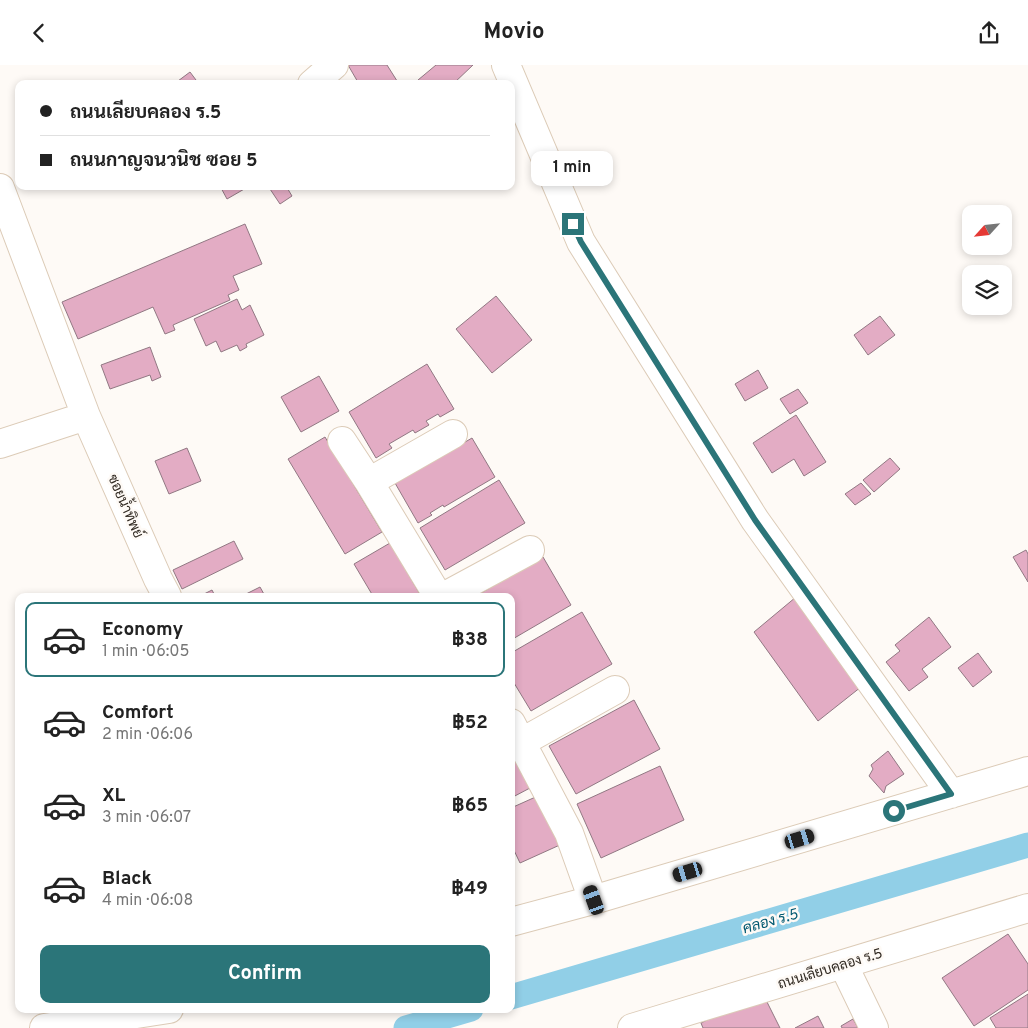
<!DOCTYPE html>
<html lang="en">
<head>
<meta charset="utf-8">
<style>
  :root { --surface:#fff; --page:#f6f6f6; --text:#222; --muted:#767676; --line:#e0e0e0; --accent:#2b7579 }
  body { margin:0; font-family:Overpass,Sarabun,sans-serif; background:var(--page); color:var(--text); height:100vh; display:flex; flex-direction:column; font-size:19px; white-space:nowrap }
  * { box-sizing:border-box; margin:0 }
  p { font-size:16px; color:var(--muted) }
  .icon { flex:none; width:28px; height:28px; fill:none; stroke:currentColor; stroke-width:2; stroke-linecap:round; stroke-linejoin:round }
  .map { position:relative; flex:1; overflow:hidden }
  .side { position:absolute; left:15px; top:528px; width:500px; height:420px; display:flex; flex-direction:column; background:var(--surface); border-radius:10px; box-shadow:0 2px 8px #0003 }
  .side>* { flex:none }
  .guide { position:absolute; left:15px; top:15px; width:500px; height:110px; border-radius:10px; box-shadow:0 2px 8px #0003; display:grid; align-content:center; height:110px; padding:0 25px; background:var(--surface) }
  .needle { width:32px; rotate:243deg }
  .controls { position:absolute; left:962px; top:140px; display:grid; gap:10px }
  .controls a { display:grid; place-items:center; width:50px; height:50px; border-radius:10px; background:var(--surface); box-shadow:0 2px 8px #0003; font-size:25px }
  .end { position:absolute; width:22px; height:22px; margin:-11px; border:6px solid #2b7579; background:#fff; box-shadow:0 0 0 2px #fff }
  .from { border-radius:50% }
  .bubble { position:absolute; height:35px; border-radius:10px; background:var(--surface); box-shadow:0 2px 8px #0003; font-size:16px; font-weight:700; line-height:35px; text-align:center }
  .car { position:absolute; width:15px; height:30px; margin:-15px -8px; border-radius:6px; box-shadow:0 0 4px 1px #0007; background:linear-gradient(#222 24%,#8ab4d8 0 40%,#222 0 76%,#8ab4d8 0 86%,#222 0) }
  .guide b { display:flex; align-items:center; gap:18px; height:48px; font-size:19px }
  .guide b+b { border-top:1px solid var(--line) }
  .guide i { width:12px; height:12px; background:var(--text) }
  ul { padding:9px 0 0; list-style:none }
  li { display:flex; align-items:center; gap:15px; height:75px; margin:0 10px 8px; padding:0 15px; border:2px solid transparent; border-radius:10px }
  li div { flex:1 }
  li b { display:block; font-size:19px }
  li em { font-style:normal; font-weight:700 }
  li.on { border-color:var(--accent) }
  li>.icon { width:45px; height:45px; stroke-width:1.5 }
  .action { display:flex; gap:10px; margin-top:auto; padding:10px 25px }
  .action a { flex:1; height:58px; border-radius:10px; background:var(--accent); color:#fff; font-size:20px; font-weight:700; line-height:58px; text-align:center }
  header { display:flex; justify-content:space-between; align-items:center; height:65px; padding:0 25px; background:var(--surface); font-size:22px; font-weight:700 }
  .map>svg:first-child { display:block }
</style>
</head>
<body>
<header><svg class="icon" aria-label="back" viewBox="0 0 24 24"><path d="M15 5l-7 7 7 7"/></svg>Movio<svg class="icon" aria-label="share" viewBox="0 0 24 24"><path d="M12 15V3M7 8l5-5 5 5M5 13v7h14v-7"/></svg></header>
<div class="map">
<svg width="1028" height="963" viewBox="0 0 1028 963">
  <rect width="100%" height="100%" fill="#fefaf6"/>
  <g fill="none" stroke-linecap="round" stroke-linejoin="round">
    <!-- canal -->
    <path stroke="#91cfe7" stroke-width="25" d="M511 932 1028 780
      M406 963 471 944"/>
  </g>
  <!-- building -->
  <path fill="#e3acc4" stroke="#917883" d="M348 0H387L399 19H359Z
    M436 0H473L453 19H421L418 15Z
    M190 7 199 19H174Z
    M220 121H244L246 123 227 134Z
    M268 121H286L292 131 280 139Z
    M245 159 262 199 233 211 239 225 228 230 230 235 173 260 175 265 165 269 153 242 78 274 62 237Z
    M496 231 532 275 492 308 456 264Z
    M237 234 242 245 250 240 264 270 246 279 247 282 240 286 237 280 221 287 216 276 206 281 194 254Z
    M880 251 895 270 868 290 854 270Z
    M150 282 161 312 152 316 150 310 110 324 101 300Z
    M427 299 454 344 440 352 438 349 426 356 429 360 415 368 413 365 389 379 392 383 376 393 349 347Z
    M758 305 768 323 745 336 735 319Z
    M319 311 339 346 301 367 281 332Z
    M798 324 808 338 790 349 780 334Z
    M796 350 826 397 804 411 794 394 772 408 753 378Z
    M325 372 382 467 345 489 288 394Z
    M472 373 495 412 444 442 443 440 430 448 432 450 418 458 395 418Z
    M187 383 201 416 169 429 155 396Z
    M890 393 900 404 874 427 863 415Z
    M499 415 525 458 445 505 420 463Z
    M861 418 871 429 855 440 845 429Z
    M234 476 243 494 182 524 173 505Z
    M390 478 421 531H373L354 499Z
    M1026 485 1028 489V517L1013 492Z
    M543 492 571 540 511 575V531H476Z
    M260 522 265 531H242Z
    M212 525 215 531H200Z
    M802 527 866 618 818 656 754 567Z
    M582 547 612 599 531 646 511 613V588Z
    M929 552 951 582 922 604 928 612 909 626 886 597 900 586 895 580Z
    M978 588 992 607 973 622 958 603Z
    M634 635 660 684 576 729 549 681Z
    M888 686 904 709 886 721 884 728 869 711 873 704 871 700Z
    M513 687 530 723 511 733V688Z
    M660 701 684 755 601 793 577 739Z
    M540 730 562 779 520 798 511 779V743Z
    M1008 869 1028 899V925L974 961 942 913Z
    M762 927 780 963H703L701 958Z
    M1028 929V963H996L990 953Z
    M818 951 824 963H795Z
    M853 954 858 963H842L841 961Z"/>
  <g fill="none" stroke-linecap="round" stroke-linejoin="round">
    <!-- minor casing -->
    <g stroke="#dccbb7" stroke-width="30">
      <path id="minor" d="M506 0 581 177 755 455 951 729
        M312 19 334 0
        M0 123 86 351 158 514 167 531
        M342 376 369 417 438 531
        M0 379 86 351
        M369 417 453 369
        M445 531 530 485
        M511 658 569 768 593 835
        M522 677 615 625
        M511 857 593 835 1028 706
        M843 899 874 963
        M44 963 169 944
        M632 963 1028 843"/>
    </g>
    <!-- minor -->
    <use href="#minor" stroke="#fff" stroke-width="28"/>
  </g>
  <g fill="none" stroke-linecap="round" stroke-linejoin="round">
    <!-- route -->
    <path stroke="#2b7579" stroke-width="6" d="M573 159 581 177 755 455 951 729 894 746"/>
  </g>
  <g text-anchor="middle" stroke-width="5" stroke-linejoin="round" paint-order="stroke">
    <!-- street labels -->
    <g font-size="14" fill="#302921" stroke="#fefaf6">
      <text transform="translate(126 441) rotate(66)" y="5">ซอยน้ำทิพย์</text>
      <text transform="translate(830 903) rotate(-17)" y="5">ถนนเลียบคลอง ร.5</text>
    </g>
    <!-- water labels -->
    <g font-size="15" font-style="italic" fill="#005870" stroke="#fefaf6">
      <text transform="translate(770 856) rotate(-16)" y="5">คลอง ร.5</text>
    </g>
  </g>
</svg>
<div class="controls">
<a><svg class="needle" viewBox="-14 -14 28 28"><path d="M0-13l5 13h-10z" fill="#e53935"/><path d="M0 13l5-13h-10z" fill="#767676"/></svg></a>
<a><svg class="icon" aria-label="layers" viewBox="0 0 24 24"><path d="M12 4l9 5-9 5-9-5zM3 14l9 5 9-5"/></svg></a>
</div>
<i class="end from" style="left:894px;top:746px"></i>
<i class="end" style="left:573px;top:159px"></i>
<div class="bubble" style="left:531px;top:86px;width:82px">1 min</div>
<i class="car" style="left:800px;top:774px;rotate:73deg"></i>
<i class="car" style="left:688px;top:807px;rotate:253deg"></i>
<i class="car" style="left:594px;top:835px;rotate:340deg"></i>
<div class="guide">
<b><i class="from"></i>ถนนเลียบคลอง ร.5</b>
<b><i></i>ถนนกาญจนวนิช ซอย 5</b>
</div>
<section class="side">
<ul>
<li class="on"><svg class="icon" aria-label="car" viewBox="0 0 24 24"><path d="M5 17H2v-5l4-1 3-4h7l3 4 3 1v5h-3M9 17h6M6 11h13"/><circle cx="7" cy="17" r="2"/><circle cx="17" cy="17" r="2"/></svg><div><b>Economy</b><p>1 min · 06:05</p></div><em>฿38</em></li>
<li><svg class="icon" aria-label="car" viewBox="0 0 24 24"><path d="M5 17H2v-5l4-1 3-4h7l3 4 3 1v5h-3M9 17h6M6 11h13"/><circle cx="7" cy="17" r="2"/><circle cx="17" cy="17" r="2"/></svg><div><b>Comfort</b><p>2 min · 06:06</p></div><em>฿52</em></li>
<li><svg class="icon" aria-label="car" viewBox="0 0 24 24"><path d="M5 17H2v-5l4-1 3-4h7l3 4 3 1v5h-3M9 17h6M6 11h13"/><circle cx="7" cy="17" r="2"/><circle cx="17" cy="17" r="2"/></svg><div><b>XL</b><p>3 min · 06:07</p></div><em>฿65</em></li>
<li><svg class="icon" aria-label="car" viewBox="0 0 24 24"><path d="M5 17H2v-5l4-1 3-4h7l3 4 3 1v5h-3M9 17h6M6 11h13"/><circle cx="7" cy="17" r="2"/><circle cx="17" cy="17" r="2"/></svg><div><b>Black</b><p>4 min · 06:08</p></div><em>฿49</em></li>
</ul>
<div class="action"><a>Confirm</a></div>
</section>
</div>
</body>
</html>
